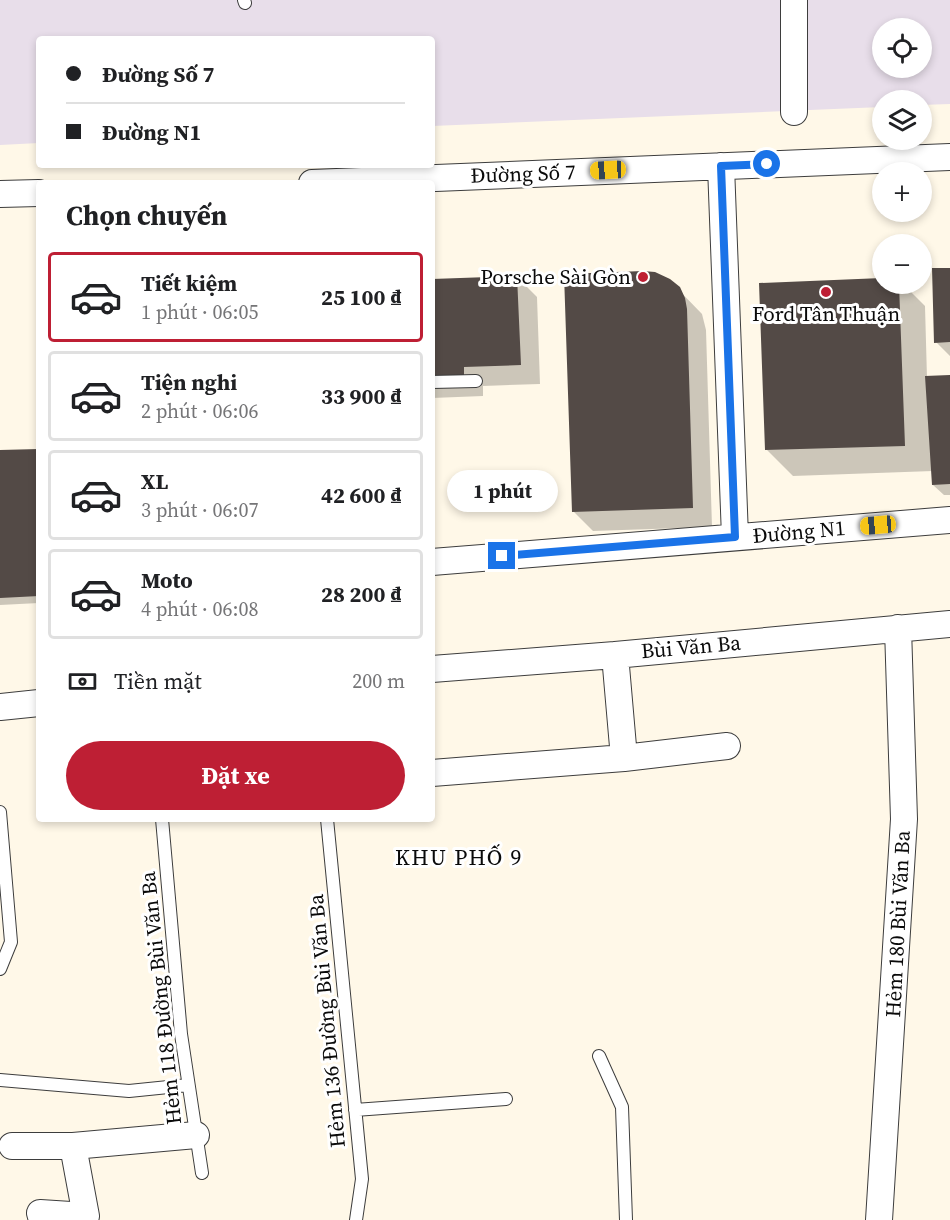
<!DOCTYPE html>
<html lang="vi">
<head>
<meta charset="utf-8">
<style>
  :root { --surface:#fff; --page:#f6f6f6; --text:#202124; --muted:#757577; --line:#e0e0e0; --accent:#be1f34 }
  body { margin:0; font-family:"Source Serif 4",serif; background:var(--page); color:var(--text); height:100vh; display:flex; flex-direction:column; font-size:22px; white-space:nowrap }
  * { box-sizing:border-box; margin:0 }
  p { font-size:20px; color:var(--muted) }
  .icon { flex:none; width:33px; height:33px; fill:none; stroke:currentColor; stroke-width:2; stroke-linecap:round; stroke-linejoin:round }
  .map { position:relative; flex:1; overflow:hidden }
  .drawer { position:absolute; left:36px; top:180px; width:399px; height:642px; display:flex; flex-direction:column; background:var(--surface); border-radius:6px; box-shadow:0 3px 9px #0003 }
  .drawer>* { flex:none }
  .top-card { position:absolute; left:36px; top:36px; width:399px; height:132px; border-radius:6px; box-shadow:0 3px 9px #0003; display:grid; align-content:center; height:132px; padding:0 30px; background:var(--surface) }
  .buttons { position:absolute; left:872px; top:18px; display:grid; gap:12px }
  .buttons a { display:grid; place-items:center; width:60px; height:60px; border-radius:50%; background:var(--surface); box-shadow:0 3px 9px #0003; font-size:30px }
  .end { position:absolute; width:27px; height:27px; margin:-14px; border:8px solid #1a73e8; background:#fff; box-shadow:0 0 0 3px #fff }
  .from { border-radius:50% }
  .bubble { position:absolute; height:42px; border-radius:21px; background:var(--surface); box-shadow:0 3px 9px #0003; font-size:20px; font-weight:700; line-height:42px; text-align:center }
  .car { position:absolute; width:18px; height:36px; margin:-18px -9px; border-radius:8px; box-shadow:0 0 4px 2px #0007; background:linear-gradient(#f5c518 24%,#345 0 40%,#f5c518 0 76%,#345 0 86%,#f5c518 0) }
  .top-card b { display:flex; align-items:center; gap:21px; height:57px; font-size:22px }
  .top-card b+b { border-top:2px solid var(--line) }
  .top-card i { width:15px; height:15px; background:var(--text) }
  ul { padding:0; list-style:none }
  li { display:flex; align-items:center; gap:18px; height:90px; margin:0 12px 9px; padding:0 18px; border:3px solid var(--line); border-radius:6px }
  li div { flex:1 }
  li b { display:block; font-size:22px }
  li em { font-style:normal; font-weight:700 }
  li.on { border-color:var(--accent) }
  li>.icon { width:54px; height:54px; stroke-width:1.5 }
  h2 { padding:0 30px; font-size:27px; line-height:72px }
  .pay { display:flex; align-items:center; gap:15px; height:66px; padding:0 30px; font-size:22px }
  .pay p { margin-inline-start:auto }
  .action { display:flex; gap:12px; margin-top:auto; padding:12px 30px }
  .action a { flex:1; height:69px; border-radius:36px; background:var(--accent); color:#fff; font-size:24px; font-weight:700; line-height:69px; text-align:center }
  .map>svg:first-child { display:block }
</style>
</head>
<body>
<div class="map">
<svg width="950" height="1220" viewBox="0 0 950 1220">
  <rect width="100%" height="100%" fill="#fff8e8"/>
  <!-- industrial -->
  <path fill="#e8deea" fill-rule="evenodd" d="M0 0H950V104L921 105V100H882V107L432 126V39H39V143L0 145ZM882 28H921V68H882Z"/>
  <!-- shadow -->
  <path fill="#0003" d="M950 269V356L936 342Z
    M517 277 537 297 540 384 483 386V396L432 398V280Z
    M669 280 702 314 706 330 712 527 593 531 573 511Z
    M882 280V284H903L925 306 927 378 950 376V495H944L933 485V471L793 476 766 449Z
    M39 450V603L0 605V452Z"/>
  <!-- building -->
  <path fill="#534a46" d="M932 268H950V342L934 343Z
    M643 271 655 272 670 279 680 287 685 298 687 309 693 508 572 512 564 274Z
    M517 276 521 365 464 367V377L432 378V279Z
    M882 278V284H899L905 446 765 450 759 283Z
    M950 375V484L932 485 925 376Z
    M39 449V596L0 598V450Z"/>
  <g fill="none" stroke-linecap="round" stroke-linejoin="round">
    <!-- service casing -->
    <g stroke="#3d3d3d" stroke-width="14">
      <path id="service" d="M244 0 245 3
        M432 382 476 381
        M0 812 11 942 0 969
        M162 819 181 1034 202 1173
        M327 819 362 1179 356 1220
        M599 1056 622 1107 626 1220
        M0 1080 129 1091 188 1085
        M355 1110 506 1099"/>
    </g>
    <!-- minor casing -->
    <g stroke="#3d3d3d" stroke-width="28">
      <path id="minor" d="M794 0V112
        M721 166 735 537
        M312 183 950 157
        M0 194 39 193
        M432 562 950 520
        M615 655 624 758
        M432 669 615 655 950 624
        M0 707 39 703
        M432 773 624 758 727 746
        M12 1146H73L196 1135
        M42 1220 40 1213 86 1216 73 1146
        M879 1220 904 819 898 628"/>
    </g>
    <!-- service -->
    <use href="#service" stroke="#fff" stroke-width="12"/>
    <!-- minor -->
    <use href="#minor" stroke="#fff" stroke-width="26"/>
  </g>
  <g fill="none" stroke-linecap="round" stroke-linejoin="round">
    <!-- route -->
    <path stroke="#1a73e8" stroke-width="8" d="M502 556 735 537 721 166 767 164"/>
  </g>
  <!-- markers -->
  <g fill="#be1f34" stroke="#fff" stroke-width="2">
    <circle cx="643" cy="277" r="6"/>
    <circle cx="826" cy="292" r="6"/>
  </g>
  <g text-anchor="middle" stroke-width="6" stroke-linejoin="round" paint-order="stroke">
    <!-- street labels -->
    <g font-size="21" fill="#0a0a0a" stroke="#fff">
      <text transform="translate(523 174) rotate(-2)" y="7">Đường Số 7</text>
      <text transform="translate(799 532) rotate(-5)" y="7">Đường N1</text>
      <text transform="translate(691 647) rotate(-5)" y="7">Bùi Văn Ba</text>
      <text transform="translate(898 924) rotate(-87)" y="7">Hẻm 180 Bùi Văn Ba</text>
      <text transform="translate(161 998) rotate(-96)" y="7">Hẻm 118 Đường Bùi Văn Ba</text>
      <text transform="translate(327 1021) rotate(-95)" y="7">Hẻm 136 Đường Bùi Văn Ba</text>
    </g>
    <!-- poi labels -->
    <g font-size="21" fill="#0a0a0a" stroke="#fff" text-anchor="end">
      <text x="631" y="284">Porsche Sài Gòn</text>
      <text x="826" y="321" text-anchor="middle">Ford Tân Thuận</text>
    </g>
    <!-- neighbourhood labels -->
    <g font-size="22" letter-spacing="1.5" fill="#0a0a0a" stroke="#fff">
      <text x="459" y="865">KHU PHỐ 9</text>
    </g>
  </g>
</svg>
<div class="buttons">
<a><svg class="icon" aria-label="locate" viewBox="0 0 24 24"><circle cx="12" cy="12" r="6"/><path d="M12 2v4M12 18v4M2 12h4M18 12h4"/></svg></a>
<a><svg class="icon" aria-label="layers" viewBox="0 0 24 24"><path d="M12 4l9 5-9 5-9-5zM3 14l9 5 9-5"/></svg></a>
<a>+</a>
<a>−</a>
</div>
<i class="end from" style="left:767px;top:164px"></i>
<i class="end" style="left:502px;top:556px"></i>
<div class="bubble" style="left:447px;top:470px;width:111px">1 phút</div>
<i class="car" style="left:608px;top:170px;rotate:267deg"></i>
<i class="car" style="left:878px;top:525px;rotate:265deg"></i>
<div class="top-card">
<b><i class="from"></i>Đường Số 7</b>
<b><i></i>Đường N1</b>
</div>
<section class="drawer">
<h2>Chọn chuyến</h2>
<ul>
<li class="on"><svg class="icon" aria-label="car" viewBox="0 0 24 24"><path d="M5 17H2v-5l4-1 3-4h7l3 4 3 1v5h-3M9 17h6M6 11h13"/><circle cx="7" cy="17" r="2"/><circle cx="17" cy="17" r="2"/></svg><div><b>Tiết kiệm</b><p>1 phút · 06:05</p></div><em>25 100 ₫</em></li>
<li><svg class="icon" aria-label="car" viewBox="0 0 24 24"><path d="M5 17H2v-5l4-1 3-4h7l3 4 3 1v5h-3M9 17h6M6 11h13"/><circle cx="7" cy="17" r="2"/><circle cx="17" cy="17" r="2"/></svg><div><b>Tiện nghi</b><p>2 phút · 06:06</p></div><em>33 900 ₫</em></li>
<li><svg class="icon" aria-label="car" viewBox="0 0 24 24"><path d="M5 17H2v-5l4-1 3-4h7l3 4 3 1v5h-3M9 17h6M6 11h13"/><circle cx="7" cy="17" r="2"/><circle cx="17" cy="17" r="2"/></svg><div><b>XL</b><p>3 phút · 06:07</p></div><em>42 600 ₫</em></li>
<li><svg class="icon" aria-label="car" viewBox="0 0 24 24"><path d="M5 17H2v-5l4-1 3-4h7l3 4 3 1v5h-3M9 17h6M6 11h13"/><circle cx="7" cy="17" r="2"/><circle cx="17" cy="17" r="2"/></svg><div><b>Moto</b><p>4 phút · 06:08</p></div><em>28 200 ₫</em></li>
</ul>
<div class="pay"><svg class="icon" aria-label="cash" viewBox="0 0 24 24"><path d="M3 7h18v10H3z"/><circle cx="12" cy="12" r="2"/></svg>Tiền mặt<p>200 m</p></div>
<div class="action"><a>Đặt xe</a></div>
</section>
</div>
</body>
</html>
